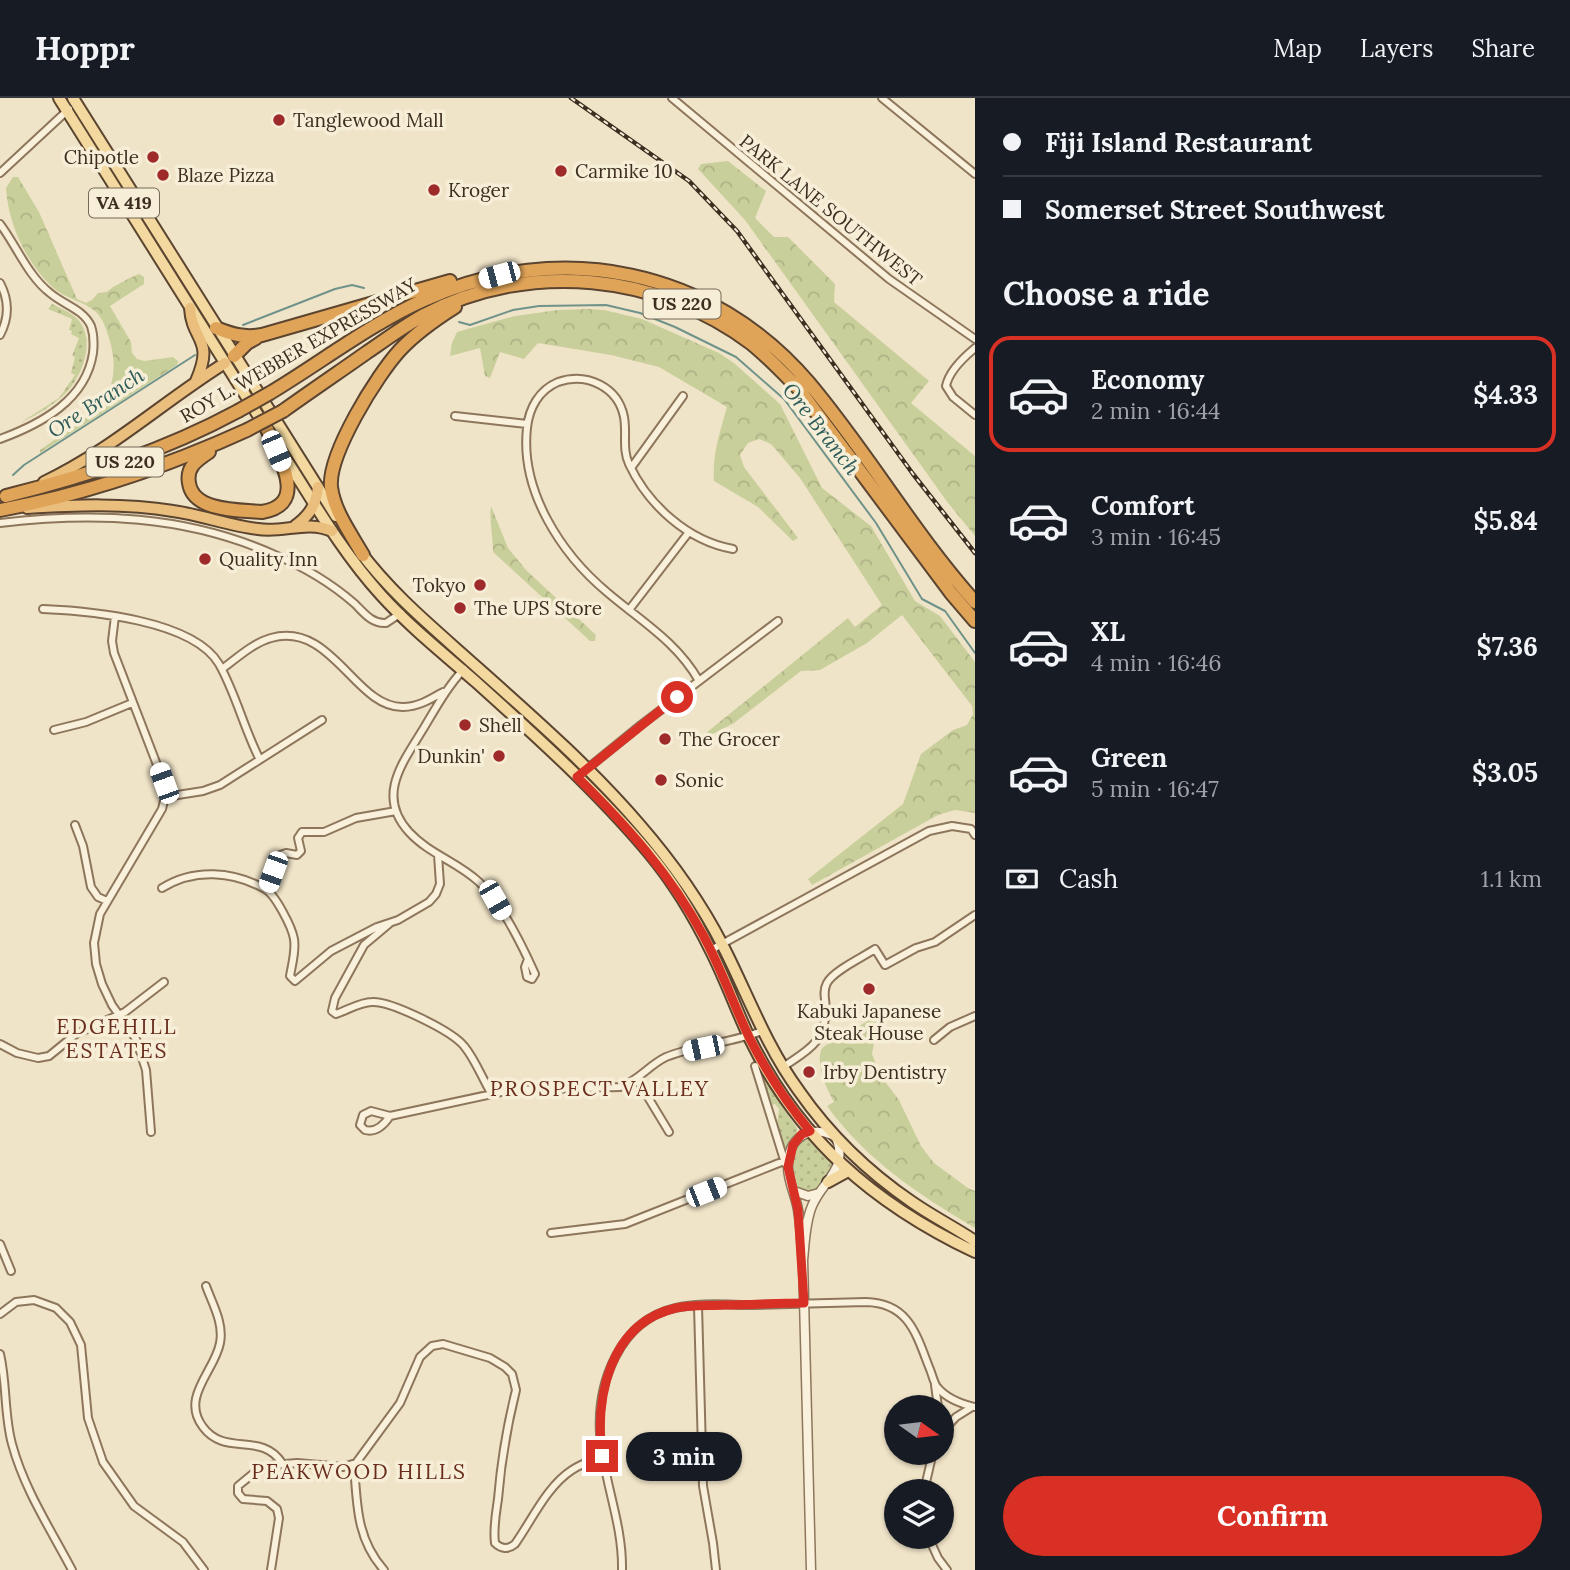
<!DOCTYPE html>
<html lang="en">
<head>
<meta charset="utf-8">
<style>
  :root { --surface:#171b24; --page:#20242c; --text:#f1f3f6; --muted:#9ea1a6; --line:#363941; --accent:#d93025 }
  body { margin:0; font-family:Lora,serif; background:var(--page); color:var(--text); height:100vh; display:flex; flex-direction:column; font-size:26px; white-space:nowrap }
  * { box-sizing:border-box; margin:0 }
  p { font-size:23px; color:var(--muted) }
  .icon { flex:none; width:38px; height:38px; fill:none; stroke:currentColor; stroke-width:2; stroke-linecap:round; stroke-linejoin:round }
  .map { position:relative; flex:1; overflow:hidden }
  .panel { display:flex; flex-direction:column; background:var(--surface); width:595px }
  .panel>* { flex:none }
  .banner { display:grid; align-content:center; height:154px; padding:0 28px; background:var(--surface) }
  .needle { width:46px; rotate:104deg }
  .controls { position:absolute; left:884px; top:1297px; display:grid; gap:14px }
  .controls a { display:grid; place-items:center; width:70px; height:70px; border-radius:50%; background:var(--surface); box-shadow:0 2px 5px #0004; font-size:35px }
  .end { position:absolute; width:32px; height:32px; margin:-16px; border:9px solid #d93025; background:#fff; box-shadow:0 0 0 4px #fff }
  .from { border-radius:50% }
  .bubble { position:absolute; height:49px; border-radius:24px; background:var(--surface); box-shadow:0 2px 5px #0004; font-size:23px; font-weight:700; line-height:49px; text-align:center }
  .car { position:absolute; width:21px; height:42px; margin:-21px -10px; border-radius:9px; box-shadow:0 0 5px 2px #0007; background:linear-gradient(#fff 24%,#345 0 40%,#fff 0 76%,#345 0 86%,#fff 0) }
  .banner b { display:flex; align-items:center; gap:24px; height:66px; font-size:26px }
  .banner b+b { border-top:2px solid var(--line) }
  .banner i { width:18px; height:18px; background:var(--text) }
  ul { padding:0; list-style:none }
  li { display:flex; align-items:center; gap:21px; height:116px; margin:0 14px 10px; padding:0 14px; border:4px solid transparent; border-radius:21px }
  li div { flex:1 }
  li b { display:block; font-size:26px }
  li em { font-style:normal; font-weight:700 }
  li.on { border-color:var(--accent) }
  li>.icon { width:63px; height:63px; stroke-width:1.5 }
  h2 { padding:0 28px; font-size:32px; line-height:84px }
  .pay { display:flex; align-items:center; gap:18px; height:77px; padding:0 28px; font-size:26px }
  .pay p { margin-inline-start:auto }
  .cta { display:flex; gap:14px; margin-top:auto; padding:14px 28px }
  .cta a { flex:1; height:80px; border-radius:42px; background:var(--accent); color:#fff; font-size:28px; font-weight:700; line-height:80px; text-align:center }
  header { display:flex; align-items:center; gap:42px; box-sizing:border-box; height:98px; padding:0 35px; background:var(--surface); border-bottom:2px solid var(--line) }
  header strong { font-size:33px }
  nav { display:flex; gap:38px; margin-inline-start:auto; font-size:24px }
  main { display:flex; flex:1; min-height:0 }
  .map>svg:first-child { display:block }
</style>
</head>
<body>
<header>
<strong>Hoppr</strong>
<nav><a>Map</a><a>Layers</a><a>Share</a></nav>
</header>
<main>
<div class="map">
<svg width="975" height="1472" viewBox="0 0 975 1472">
  <defs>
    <pattern id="grass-dots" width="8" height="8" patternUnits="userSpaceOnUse" patternTransform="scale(1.75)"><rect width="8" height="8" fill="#c9cf9b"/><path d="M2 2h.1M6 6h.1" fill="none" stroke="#aeb285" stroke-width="1.8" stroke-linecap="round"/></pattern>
    <pattern id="forest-crowns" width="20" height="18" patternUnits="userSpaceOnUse" patternTransform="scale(1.75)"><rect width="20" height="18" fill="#c9cf9b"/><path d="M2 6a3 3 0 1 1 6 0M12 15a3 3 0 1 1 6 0" fill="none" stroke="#aeb285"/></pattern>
  </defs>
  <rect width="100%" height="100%" fill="#f0e4c8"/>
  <!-- grass -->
  <path fill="url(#grass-dots)" d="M52 206C62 211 73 215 80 224 95 245 82 278 66 295 53 308 36 317 20 325L59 300 75 277 71 275 75 259 72 258 79 240 71 236 72 233 69 232 72 221 48 211Z
    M758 967 774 997 797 1030V1037L788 1050 782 1047 777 1027 779 1011 775 1006 770 1007Z
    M807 1037 835 1066 816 1093 812 1096 801 1094 798 1090C792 1067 788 1052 807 1037Z"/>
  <!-- forest -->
  <path fill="url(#forest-crowns)" d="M728 63 766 93 755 120 774 139H788L835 186 834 204 929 283 911 305 975 358V438L948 405 745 122 698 71 701 66Z
    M13 79H18L39 114 77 201 86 205 92 202 98 195 107 194C113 188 131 179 139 176L144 179V186L110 208 131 244 132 255 137 261 144 263 173 259 178 263 177 267 40 355V352C81 322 125 307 111 247 108 236 104 221 95 213 84 204 69 201 57 193 28 169 8 127 6 90Z
    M589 211 604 212 642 221 719 255 734 265 780 306 822 390 871 428 915 503 940 518 975 564V715L955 712 938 717 812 787 808 781 903 706 921 656 953 632 967 627 973 616 972 608 902 517 867 545 820 572 801 573 734 625 709 638 706 635 848 520 855 529 882 507 800 380 771 346 759 341 748 345 740 357 744 369 798 440 793 443 758 409 714 383C712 356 720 334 727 309L659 269 611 257 538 245 524 261 500 254 490 280 485 278 480 250 450 258 452 245 457 234 464 232 515 218 558 212Z
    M491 408 508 450 526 472 596 537 595 543H590L493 454C493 438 489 422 491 408Z
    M884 910 886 914 876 934 872 956 880 977 899 1002 921 1048 934 1065 968 1090 975 1093V1130C918 1096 866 1062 827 1008L834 1004C826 990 815 965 822 950L832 943 857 939 860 928Z"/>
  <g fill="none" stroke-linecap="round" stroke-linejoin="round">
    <!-- stream -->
    <path stroke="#6f938a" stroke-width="2" d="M459 224 470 227 513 212 539 208 606 207 640 215 675 229 736 259 784 301 876 425 922 501 945 513 975 555
      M243 227 335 191 352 187 364 190
      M13 377 24 367 195 257"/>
    <!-- minor casing -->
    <g stroke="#8d765c" stroke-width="10">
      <path id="minor" d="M672 0 889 181 975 241
        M882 0 975 76
        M0 75 69 11
        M0 126C16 147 28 178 50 195 64 207 83 211 91 228 94 237 94 246 93 255 86 302 41 326 0 341
        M0 185C9 202 9 220 0 237
        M975 250C964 259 949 273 946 288L953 299 975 317
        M455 318 527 326
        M631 370 683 298
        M0 425C94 414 185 417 273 456 302 468 331 485 355 506 364 515 372 526 386 525L401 515
        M43 511C90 513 193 522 219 566 235 594 244 630 259 660
        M629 512 689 434
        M115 518 112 543 114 555 164 685 165 699 162 711 100 816 94 845 96 866 102 886 112 907 136 941 146 972 151 1034
        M222 571C237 560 253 545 271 540 332 523 355 610 403 609 418 609 431 601 443 594
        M464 571C448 588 437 608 425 628 404 663 375 697 409 734 429 756 458 764 479 784 502 805 522 847 535 876L532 881 527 879 525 869 528 861
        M699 583C677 544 641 523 608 495 561 456 520 393 527 330 529 310 539 292 558 284 587 274 618 289 624 319 627 336 622 351 629 366 648 407 688 443 733 451
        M54 632 86 624 132 605
        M577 679 641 627 778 523
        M165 699 203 693 220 687 322 622
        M75 727 83 748 91 789 98 799 107 803
        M162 790C194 770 233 773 265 791 275 796 292 829 294 841 296 853 292 866 290 878L295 883 331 853 377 829 398 822 429 804 436 796 440 786 438 757
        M268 792 280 757 286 755 297 757 301 753 298 740 302 734H324L356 720 396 713
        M389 826 364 847 335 900 332 913 336 916C348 912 360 904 372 904 391 903 452 933 464 948 475 961 482 980 491 995
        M711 852 929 733 952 728 971 731 975 737
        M934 942 950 929 975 918
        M0 946 17 955 38 960 49 958 76 936 125 914 164 884
        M755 968 785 1065
        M783 969C808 952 824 946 826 912 826 903 822 894 827 885 833 873 863 859 875 851L885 867 916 850 935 844 975 817
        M637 981 669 1034
        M390 1018C384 1027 376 1035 365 1032L360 1027 363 1017 371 1013 390 1018 511 992 620 989C638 983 649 967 666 959 695 947 731 945 762 933
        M551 1135 625 1126 784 1063
        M0 1146 11 1173
        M206 1188C212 1205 224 1225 220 1245 215 1273 180 1299 203 1329 225 1359 261 1333 282 1365
        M698 1208 703 1388 713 1445 716 1472
        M0 1216 16 1204 34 1202 56 1210 70 1224 81 1247 88 1320 103 1364 134 1408 183 1444 204 1472
        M0 1256C7 1286 4 1317 12 1346 24 1391 51 1432 72 1472
        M935 1287 938 1309
        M942 1334 956 1319 972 1309
        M354 1366C357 1405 356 1441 384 1472
        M924 1393 933 1354
        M928 1438 938 1460 947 1472
        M271 1472 279 1420 277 1411 267 1403 243 1401 238 1395V1388L255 1374 273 1367 297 1365 343 1369 356 1365 400 1305 420 1259 432 1248 443 1246 490 1260 505 1269 512 1276 516 1292C507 1328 501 1364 498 1401 496 1415 493 1430 495 1445 501 1451 508 1452 515 1446 532 1422 547 1388 572 1372 581 1366 592 1362 602 1358
        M622 1472C623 1425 603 1382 600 1336 597 1285 619 1223 675 1210 700 1204 729 1207 754 1207 792 1206 829 1205 866 1204 908 1205 916 1235 929 1269 932 1275 933 1283 937 1289 947 1301 961 1306 975 1309"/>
    </g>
    <!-- tertiary casing -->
    <g stroke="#8d765c" stroke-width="11">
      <path id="tertiary" d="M794 1093 808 1098 819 1095
        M803 1162C805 1144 805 1125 812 1108 823 1082 849 1071 836 1039 810 1025 787 1040 788 1069 788 1084 796 1098 798 1112 801 1129 801 1146 803 1162L811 1472"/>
    </g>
    <!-- primary casing -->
    <g stroke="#5b4430" stroke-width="14">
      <path id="primary" d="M59 0 266 330
        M73 0 336 418
        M282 355C313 403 342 454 381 497 410 529 444 556 476 584 536 638 597 693 649 755 674 785 695 820 712 855 726 883 736 911 749 939 798 1041 874 1106 975 1154
        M359 452C393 498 437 533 479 571 534 620 591 670 639 726 672 764 700 803 723 848 748 897 766 948 799 993 829 1036 868 1074 912 1104 932 1118 954 1129 975 1143
        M828 1084 848 1073"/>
    </g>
    <!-- trunk casing -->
    <g stroke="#5b4430" stroke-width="14">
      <path id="trunk" d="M190 210C192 244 215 240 196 283
        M44 384C110 353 164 303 225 265
        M27 410C76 407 125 405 173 413 202 417 230 428 258 431 284 435 307 422 332 433
        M295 428C310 417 316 407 318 389"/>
    </g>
    <!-- motorway casing -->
    <g stroke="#5b4430" stroke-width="16">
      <path id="motorway" d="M216 230C233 237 245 240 262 237L450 183
        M234 258 247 245 256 240
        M270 295C320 265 372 225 424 202 560 140 712 171 809 285 868 355 914 436 975 504
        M283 313C311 293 339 274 366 255 385 242 404 228 424 217 528 162 659 175 752 246 768 259 783 275 798 290L951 495 975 523
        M209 354C197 362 186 369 189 385 193 414 240 412 262 414 310 406 278 358 267 331
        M6 398C86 378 164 353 238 313
        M0 412C86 396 168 368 247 332
        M363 457C351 436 334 413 331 389 328 356 377 277 400 252 416 235 436 221 455 209"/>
    </g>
    <!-- minor -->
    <use href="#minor" stroke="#faf1dc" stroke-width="6"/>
    <!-- tertiary -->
    <use href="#tertiary" stroke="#faf1dc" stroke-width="8"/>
    <!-- primary -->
    <use href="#primary" stroke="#f3d9a0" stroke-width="10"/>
    <!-- trunk -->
    <use href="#trunk" stroke="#eabe7c" stroke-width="10"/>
    <!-- motorway -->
    <use href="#motorway" stroke="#e0a458" stroke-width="12"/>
    <!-- rail casing -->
    <g stroke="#3d2e20" stroke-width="4.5">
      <path id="rail" d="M571 0 689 83 737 133 913 376 975 455"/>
    </g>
    <!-- rail -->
    <use href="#rail" stroke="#f7eed8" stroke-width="2" stroke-dasharray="5" stroke-linecap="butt"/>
    <!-- motorway-bridge casing -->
    <g stroke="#5b4430" stroke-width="16" stroke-linecap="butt">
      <path id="motorway-bridge" d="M238 313 270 295
        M247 332 283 313"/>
    </g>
    <!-- motorway-bridge -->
    <use href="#motorway-bridge" stroke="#e0a458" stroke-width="12"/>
  </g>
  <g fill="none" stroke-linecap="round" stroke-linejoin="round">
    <!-- route -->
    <path stroke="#d93025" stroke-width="9" d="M602 1358C595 1300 609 1225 676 1210 691 1207 708 1208 724 1207 750 1207 777 1205 804 1205L798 1112 788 1069 793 1047 802 1036 810 1033C786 1004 766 973 749 939 733 905 721 870 703 837 671 777 626 727 577 679L677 599"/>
  </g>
  <!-- markers -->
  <g fill="#9e2a2b" stroke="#f7eed8" stroke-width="2.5">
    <circle cx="279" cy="22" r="7"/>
    <circle cx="153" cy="59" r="7"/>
    <circle cx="561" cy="73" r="7"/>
    <circle cx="163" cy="77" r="7"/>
    <circle cx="434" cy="92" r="7"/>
    <circle cx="205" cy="461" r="7"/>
    <circle cx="480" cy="487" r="7"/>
    <circle cx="460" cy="510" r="7"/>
    <circle cx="465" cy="627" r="7"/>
    <circle cx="665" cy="641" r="7"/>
    <circle cx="499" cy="658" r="7"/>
    <circle cx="661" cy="682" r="7"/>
    <circle cx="869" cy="891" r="7"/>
    <circle cx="809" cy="974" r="7"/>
  </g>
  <g text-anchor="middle" stroke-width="7" stroke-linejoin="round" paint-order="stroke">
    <!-- shield labels -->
    <g fill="#f7eed8" stroke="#756857" stroke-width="2">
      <rect x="89" y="90.5" width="70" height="29" rx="5"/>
      <rect x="643.5" y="191.5" width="77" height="29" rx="5"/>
      <rect x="86.5" y="349.5" width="77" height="29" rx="5"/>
    </g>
    <g font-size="18" font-weight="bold" fill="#3d2e20">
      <text x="124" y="111">VA 419</text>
      <text x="682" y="212">US 220</text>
      <text x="125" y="370">US 220</text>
    </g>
    <!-- poi labels -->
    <g font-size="19" fill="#3d2e20" stroke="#f7eed8" text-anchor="start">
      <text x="293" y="29">Tanglewood Mall</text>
      <text x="139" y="66" text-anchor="end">Chipotle</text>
      <text x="575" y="80">Carmike 10</text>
      <text x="177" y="84">Blaze Pizza</text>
      <text x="448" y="99">Kroger</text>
      <text x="219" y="468">Quality Inn</text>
      <text x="466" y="494" text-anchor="end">Tokyo</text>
      <text x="474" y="517">The UPS Store</text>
      <text x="479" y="634">Shell</text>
      <text x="679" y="648">The Grocer</text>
      <text x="485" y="665" text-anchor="end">Dunkin'</text>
      <text x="675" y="689">Sonic</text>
      <text x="869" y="920" text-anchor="middle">Kabuki Japanese<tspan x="869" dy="22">Steak House</tspan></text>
      <text x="823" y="981">Irby Dentistry</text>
    </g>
    <!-- street labels -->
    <g font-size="19" fill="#3d2e20" stroke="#f7eed8">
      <text transform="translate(831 112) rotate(39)" y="7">PARK LANE SOUTHWEST</text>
      <text transform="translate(298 252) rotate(-30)" y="7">ROY L. WEBBER EXPRESSWAY</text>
    </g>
    <!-- water labels -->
    <g font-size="21" font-style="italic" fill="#2f5d5a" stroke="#f7eed8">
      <text transform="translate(96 305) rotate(-33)" y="7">Ore Branch</text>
      <text transform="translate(821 331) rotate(52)" y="7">Ore Branch</text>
    </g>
    <!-- neighbourhood labels -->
    <g font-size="21" letter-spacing="2" fill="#6b2e1e" stroke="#f7eed8">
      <text x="117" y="936">EDGEHILL<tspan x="117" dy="24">ESTATES</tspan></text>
      <text x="600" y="998">PROSPECT VALLEY</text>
      <text x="359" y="1381">PEAKWOOD HILLS</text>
    </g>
  </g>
</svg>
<div class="controls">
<a><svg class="needle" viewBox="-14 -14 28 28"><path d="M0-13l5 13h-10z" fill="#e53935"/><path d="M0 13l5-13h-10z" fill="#9ea1a6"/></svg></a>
<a><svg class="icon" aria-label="layers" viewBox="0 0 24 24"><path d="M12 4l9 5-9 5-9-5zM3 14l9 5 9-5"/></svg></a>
</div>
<i class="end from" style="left:677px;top:599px"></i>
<i class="end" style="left:602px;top:1358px"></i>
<div class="bubble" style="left:626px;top:1334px;width:116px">3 min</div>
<i class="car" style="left:499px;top:177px;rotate:255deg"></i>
<i class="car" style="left:276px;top:353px;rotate:157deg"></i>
<i class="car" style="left:164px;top:685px;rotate:340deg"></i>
<i class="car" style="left:273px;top:774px;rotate:200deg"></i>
<i class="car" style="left:495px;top:802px;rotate:150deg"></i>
<i class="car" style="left:703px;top:950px;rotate:258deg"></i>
<i class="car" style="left:706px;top:1094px;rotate:68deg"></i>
</div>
<section class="panel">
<div class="banner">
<b><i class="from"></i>Fiji Island Restaurant</b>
<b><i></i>Somerset Street Southwest</b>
</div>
<h2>Choose a ride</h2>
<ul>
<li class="on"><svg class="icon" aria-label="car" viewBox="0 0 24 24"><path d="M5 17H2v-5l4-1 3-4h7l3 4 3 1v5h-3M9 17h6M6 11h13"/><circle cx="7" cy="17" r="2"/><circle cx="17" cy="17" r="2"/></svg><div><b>Economy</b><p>2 min · 16:44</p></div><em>$4.33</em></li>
<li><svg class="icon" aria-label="car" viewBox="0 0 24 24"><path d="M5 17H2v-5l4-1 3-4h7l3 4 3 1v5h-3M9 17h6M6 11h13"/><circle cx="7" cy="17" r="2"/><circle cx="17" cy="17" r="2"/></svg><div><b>Comfort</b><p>3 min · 16:45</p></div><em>$5.84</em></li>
<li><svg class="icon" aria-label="car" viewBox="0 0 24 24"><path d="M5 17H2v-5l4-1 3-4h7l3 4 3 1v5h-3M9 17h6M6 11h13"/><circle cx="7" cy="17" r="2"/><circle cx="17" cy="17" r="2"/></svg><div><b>XL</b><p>4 min · 16:46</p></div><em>$7.36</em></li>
<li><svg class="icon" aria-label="car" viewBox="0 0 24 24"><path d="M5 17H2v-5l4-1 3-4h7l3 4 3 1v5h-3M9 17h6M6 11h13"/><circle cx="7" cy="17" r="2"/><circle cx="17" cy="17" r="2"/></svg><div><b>Green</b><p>5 min · 16:47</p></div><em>$3.05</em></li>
</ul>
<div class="pay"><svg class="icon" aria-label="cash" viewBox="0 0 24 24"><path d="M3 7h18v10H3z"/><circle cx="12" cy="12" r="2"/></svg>Cash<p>1.1 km</p></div>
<div class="cta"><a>Confirm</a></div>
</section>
</main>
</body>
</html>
